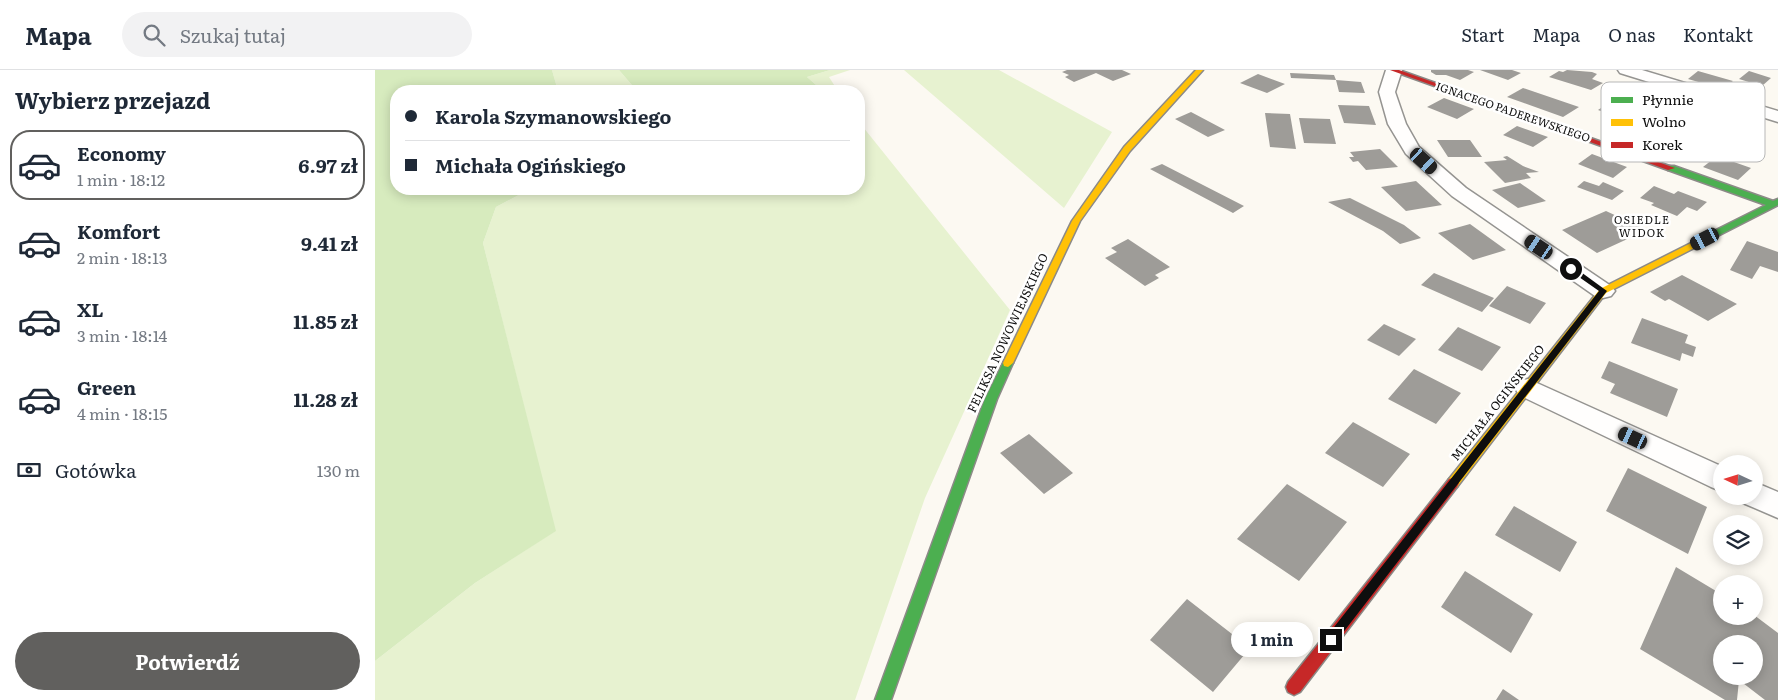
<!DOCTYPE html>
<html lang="pl">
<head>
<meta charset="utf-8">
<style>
  :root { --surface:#fff; --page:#f2f2f3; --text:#1f2937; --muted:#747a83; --line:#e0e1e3; --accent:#61605e }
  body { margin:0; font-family:Literata,serif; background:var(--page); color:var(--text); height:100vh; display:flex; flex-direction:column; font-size:19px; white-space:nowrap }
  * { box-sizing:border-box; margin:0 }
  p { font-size:16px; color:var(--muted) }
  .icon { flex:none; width:28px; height:28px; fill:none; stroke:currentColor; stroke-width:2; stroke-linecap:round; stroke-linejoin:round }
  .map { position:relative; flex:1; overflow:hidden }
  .side { display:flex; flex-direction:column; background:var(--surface); width:375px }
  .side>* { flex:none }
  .guide { position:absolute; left:15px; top:15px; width:475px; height:110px; border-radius:20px; box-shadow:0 2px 12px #0003; display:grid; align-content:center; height:110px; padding:0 15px; background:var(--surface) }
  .needle { width:32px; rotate:274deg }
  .tools { position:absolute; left:1338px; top:385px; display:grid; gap:10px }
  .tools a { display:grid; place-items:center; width:50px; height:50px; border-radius:50%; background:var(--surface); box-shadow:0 2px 12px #0003; font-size:25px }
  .end { position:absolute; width:22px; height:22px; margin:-11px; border:6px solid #0e0e0e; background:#fff; box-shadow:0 0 0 2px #fff }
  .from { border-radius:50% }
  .bubble { position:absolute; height:35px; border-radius:18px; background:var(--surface); box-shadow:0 2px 12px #0003; font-size:16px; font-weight:700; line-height:35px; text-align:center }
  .car { position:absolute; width:15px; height:30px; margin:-15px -8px; border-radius:6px; box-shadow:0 0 4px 1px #0007; background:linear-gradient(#222 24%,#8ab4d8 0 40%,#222 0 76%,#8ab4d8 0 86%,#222 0) }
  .guide b { display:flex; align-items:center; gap:18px; height:48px; font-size:19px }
  .guide b+b { border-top:1px solid var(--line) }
  .guide i { width:12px; height:12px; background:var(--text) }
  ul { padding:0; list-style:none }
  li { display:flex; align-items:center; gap:15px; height:70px; margin:0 10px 8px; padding:0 5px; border:2px solid transparent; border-radius:20px }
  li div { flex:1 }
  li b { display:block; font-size:19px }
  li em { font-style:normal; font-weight:700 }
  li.selected { border-color:var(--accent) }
  li>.icon { width:45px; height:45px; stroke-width:1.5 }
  h2 { padding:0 15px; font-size:22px; line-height:60px }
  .pay { display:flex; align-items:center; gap:12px; height:55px; padding:0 15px; font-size:19px }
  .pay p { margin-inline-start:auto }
  .primary-button { display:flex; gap:10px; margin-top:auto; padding:10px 15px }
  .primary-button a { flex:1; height:58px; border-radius:30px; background:var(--accent); color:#fff; font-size:20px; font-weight:700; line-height:58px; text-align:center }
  header { display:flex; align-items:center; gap:30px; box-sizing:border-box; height:70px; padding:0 25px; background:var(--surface); border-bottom:1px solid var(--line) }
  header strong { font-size:24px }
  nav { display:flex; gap:28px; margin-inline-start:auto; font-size:18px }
  .search { width:350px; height:45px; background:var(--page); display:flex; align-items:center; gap:12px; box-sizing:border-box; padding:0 18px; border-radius:28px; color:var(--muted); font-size:19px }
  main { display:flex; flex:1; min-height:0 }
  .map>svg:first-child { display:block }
</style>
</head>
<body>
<header>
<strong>Mapa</strong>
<div class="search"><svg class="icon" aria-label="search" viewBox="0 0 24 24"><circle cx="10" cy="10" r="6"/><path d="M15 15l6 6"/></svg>Szukaj tutaj</div>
<nav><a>Start</a><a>Mapa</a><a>O nas</a><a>Kontakt</a></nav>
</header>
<main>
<section class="side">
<h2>Wybierz przejazd</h2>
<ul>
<li class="selected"><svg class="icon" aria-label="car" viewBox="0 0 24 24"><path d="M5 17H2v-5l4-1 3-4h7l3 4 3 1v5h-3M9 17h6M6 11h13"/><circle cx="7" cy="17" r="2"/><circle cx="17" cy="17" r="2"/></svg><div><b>Economy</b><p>1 min · 18:12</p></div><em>6.97 zł</em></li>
<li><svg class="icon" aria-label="car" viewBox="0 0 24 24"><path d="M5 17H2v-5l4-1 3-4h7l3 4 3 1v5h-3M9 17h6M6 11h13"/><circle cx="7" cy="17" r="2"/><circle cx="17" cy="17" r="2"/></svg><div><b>Komfort</b><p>2 min · 18:13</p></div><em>9.41 zł</em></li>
<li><svg class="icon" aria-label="car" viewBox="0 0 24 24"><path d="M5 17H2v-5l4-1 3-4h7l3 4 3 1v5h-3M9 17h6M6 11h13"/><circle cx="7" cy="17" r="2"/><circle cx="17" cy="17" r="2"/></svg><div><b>XL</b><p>3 min · 18:14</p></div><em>11.85 zł</em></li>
<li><svg class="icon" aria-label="car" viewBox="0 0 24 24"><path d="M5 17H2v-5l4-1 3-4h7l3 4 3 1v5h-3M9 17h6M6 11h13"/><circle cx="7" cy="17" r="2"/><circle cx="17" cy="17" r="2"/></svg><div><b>Green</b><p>4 min · 18:15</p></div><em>11.28 zł</em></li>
</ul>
<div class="pay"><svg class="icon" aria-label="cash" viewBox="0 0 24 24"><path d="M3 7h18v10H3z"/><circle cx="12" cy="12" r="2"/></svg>Gotówka<p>130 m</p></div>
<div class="primary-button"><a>Potwierdź</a></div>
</section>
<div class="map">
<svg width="1403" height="630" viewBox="0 0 1403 630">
  <rect width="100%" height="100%" fill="#fcf9f2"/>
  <!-- green -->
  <path fill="#e7f2d0" d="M177 0H244L262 21H183Z
    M455 0H475L454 7 463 21H448L432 7Z
    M529 0H624L737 62 689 138Z
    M484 52 635 240 550 428 480 630H0V591L100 513 180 461 108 173 121 137 155 119H484Z"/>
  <!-- forest -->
  <path fill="#d7ebbe" d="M0 0H177L183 21H21V119H155L121 137 108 173 181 461 100 513 0 591Z
    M244 0H455L432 7 448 21H262Z"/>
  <!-- building -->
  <path fill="#9e9c98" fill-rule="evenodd" d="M692 0H747L756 4 738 11 721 3 699 12 690 7 694 5 687 2Z
    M1056 0H1093L1099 2 1085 10 1071 5H1061L1056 2Z
    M1105 0H1137L1146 3 1133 10Z
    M1192 0 1217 2 1222 4 1217 9 1228 13 1216 20 1174 7 1184 1 1188 2Z
    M1323 1 1358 11 1348 19 1313 9Z
    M1374 1 1396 8 1387 16 1364 9Z
    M915 3 959 5 961 10 916 8Z
    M883 4 910 14 892 23 865 13Z
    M961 10 986 12 990 23 964 22Z
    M1148 18 1204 37 1188 47 1132 27Z
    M1069 28 1099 39 1082 49 1052 37Z
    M1235 32 1253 39 1242 47 1223 40Z
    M963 35 994 36 1001 55 969 53Z
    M816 42 850 60 833 67 800 49Z
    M890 43 915 44 921 79 895 77Z
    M924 48 955 49 961 74 929 73Z
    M1142 56 1173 67 1158 77 1128 65Z
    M1062 70H1095L1107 87H1073Z
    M1005 79 1023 97 991 100 983 91 978 92 974 87H979L975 82Z
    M1217 84 1252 97 1238 108 1203 94Z
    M1132 86 1148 96 1164 102 1151 103 1156 108 1130 113 1109 92 1132 90 1128 87Z
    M1342 86 1376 98 1363 110 1328 97Z
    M787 94 869 136 858 143 775 99Z
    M1041 111 1067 135 1031 141 1006 117Z
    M1209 111 1224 116 1228 112 1249 121 1237 130 1202 117Z
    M1145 113 1171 131 1143 138 1117 120Z
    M1279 116 1299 124 1303 121 1332 132 1322 141 1312 137 1302 146 1276 135 1279 133 1265 128Z
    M975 128 1029 155 1046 168 1025 174 1008 161 953 132Z
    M1231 141 1272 160 1222 183 1187 160Z
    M1095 154 1131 180 1098 190 1063 163Z
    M753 169 795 197 780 205 784 208 770 216 730 188 742 182 736 178Z
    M1372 171 1403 182V202L1385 196 1377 209 1355 200Z
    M1059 203 1119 228 1107 242 1046 215Z
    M1307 205 1362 234 1333 251 1294 229 1290 231 1275 222Z
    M1132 216 1171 233 1155 254 1114 236Z
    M1267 248 1313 265 1310 273 1321 277 1318 287 1307 283 1305 291 1256 273Z
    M1009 254 1041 269 1024 286 992 270Z
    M1083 257 1126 277 1107 301 1063 280Z
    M1234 291 1303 319 1292 347 1235 323 1240 314 1226 308Z
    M1039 299 1086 323 1061 354 1013 329Z
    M978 352 1035 384 1008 417 950 383Z
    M654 364 698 403 669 424 625 383Z
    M1253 398 1332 437 1313 484 1231 441Z
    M912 414 972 452 924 511 862 469Z
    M1139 436 1202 472 1185 502 1120 465Z
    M1301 497 1346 524V546H1379V545L1403 563V630H1390L1364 610 1362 630H1350L1265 579ZM1346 574H1379V606H1346Z
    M1090 501 1158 544 1136 583 1066 537Z
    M812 529 875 578 838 622 775 570Z
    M1128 619 1144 630H1121Z"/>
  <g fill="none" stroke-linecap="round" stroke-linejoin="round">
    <!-- street casing -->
    <g stroke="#959491" stroke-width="3">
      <path id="street" d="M1011 0H1027L1020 22 1031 54 1044 77 1091 118 1236 216 1240 221 1236 226 1228 228 1220 226 1077 126 1031 84 1013 54 1004 22Z
        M1243 0H1267L1403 41V52L1245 3Z
        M1153 309 1346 396V421L1336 417 1144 325 1140 318 1144 311Z
        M1379 412 1403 422V448L1368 433 1365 426H1379Z"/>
    </g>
    <!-- fast casing -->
    <g stroke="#8c8a87" stroke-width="3">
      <path id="fast" d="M1293 96H1299L1398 131 1403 129V135L1323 176H1317V172L1391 135 1293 100Z
        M633 289 638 293 622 329 516 630H500L610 329 628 293Z"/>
    </g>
    <!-- slow casing -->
    <g stroke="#8c8a87" stroke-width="3">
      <path id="slow" d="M821 0H828L755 81 705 151 638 293 633 297 629 296 628 293 697 151 749 77Z
        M1320 171 1325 174 1323 176 1231 223 1082 417 1078 418 1074 417 1072 413 1074 409 1225 219Z"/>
    </g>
    <!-- jam casing -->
    <g stroke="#8c8a87" stroke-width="3">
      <path id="jam" d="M1015 0H1024L1300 98 1293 100Z
        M1078 408 1082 409 1084 413 1082 417 925 622 919 625 913 622 911 617 913 612 1074 409Z"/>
    </g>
    <!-- street -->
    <use href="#street" fill="#fffefd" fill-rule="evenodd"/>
    <!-- fast -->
    <use href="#fast" fill="#4caf50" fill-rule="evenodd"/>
    <!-- slow -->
    <use href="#slow" fill="#ffc107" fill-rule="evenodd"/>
    <!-- jam -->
    <use href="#jam" fill="#c62828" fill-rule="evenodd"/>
  </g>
  <!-- route -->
  <path fill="#0e0e0e" d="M1194 197H1199L1232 221 960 573H952L951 570 952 566 1224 221 1194 200Z"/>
  <g text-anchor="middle" stroke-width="5" stroke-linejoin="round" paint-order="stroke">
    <!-- far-street labels -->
    <g font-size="11" fill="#0e0e0e" stroke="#fff">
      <text transform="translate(1138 42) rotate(19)" y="4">IGNACEGO PADEREWSKIEGO</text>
    </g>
    <!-- far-neighbourhood labels -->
    <g font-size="11" letter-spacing="1" fill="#0e0e0e" stroke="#fff">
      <text x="1267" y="154">OSIEDLE<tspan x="1267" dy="13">WIDOK</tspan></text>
    </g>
    <!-- street labels -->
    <g font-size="12" fill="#0e0e0e" stroke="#fff">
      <text transform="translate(633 263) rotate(-65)" y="4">FELIKSA NOWOWIEJSKIEGO</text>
      <text transform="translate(1123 333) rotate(-52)" y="4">MICHAŁA OGIŃSKIEGO</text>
    </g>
  </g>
  <!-- legend -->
  <rect x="1226" y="12" width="164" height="80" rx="8" fill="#fff" stroke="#b7b7b7" stroke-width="1"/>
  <rect x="1236" y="27" width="22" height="6" fill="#4caf50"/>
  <rect x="1236" y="49" width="22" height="7" fill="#ffc107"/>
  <rect x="1236" y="72" width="22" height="6" fill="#c62828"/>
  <g font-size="14" fill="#0e0e0e">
    <text x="1267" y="35">Płynnie</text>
    <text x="1267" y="57">Wolno</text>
    <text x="1267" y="80">Korek</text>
  </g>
</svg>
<div class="tools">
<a><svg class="needle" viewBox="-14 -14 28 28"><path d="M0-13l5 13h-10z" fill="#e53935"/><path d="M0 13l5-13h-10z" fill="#747a83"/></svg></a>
<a><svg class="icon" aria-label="layers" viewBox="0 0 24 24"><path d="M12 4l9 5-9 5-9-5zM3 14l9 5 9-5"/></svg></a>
<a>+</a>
<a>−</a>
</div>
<i class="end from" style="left:1196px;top:199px"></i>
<i class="end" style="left:956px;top:570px"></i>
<div class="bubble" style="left:856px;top:552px;width:82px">1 min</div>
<i class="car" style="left:1049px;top:91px;rotate:132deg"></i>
<i class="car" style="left:1330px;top:169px;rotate:243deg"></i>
<i class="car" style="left:1164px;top:177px;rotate:304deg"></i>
<i class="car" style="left:1258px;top:368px;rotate:295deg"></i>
<div class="guide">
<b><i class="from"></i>Karola Szymanowskiego</b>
<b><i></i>Michała Ogińskiego</b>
</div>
</div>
</main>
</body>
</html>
